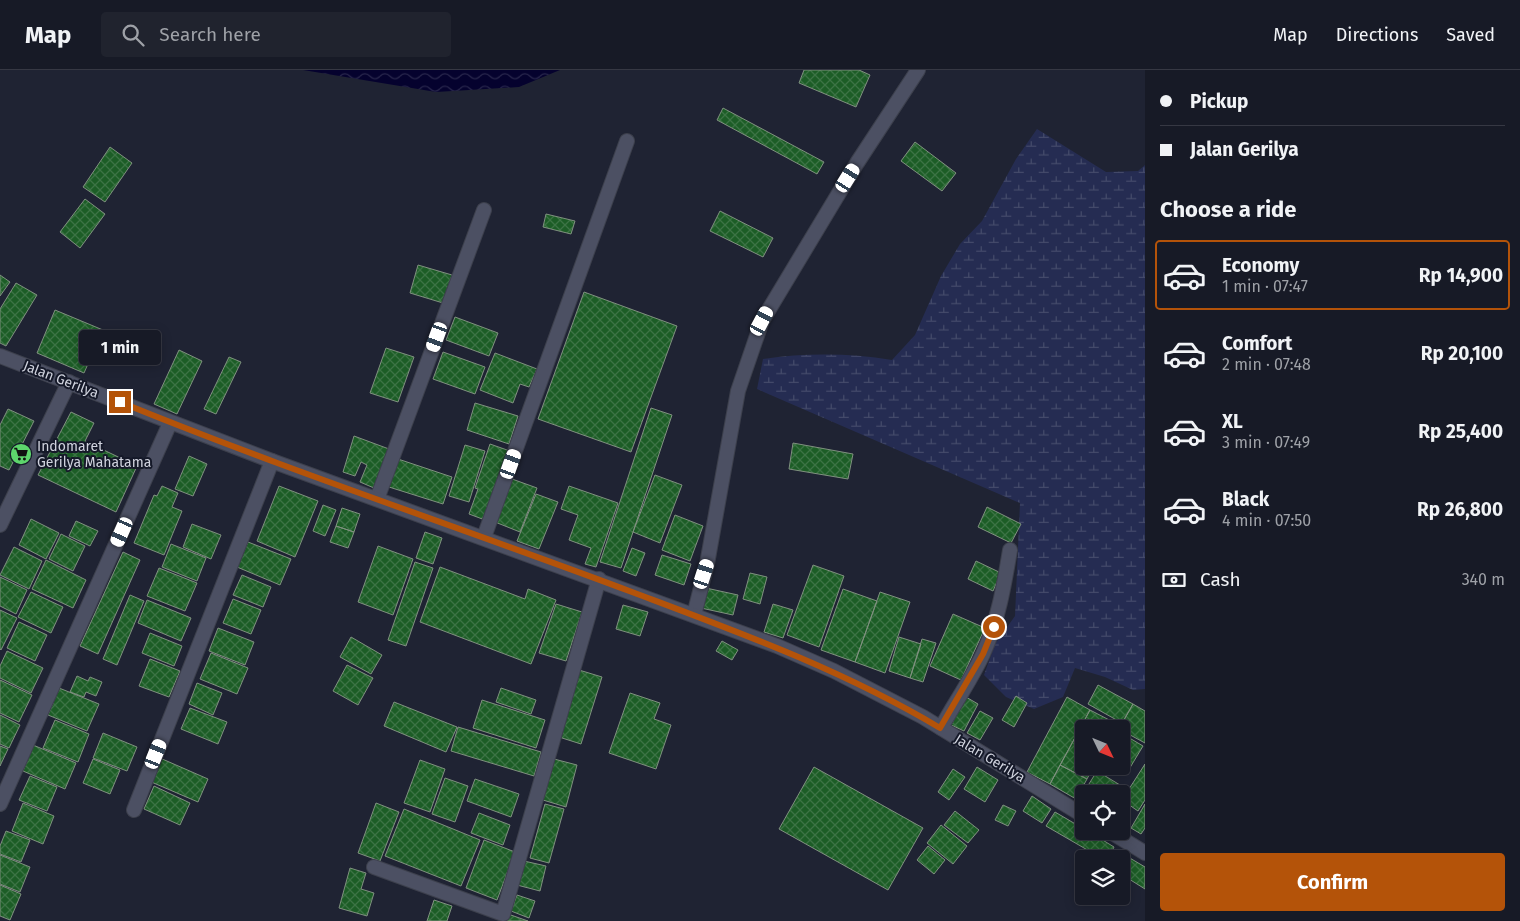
<!DOCTYPE html>
<html lang="en">
<head>
<meta charset="utf-8">
<style>
  :root { --surface:#171a26; --page:#20232e; --text:#f1f3f6; --muted:#9ea1a7; --line:#363843; --accent:#b45309 }
  body { margin:0; font-family:"Fira Sans",sans-serif; background:var(--page); color:var(--text); height:100vh; display:flex; flex-direction:column; font-size:19px; white-space:nowrap }
  * { box-sizing:border-box; margin:0 }
  p { font-size:16px; color:var(--muted) }
  .icon { flex:none; width:28px; height:28px; fill:none; stroke:currentColor; stroke-width:2; stroke-linecap:round; stroke-linejoin:round }
  .map { position:relative; flex:1; overflow:hidden }
  .drawer { display:flex; flex-direction:column; background:var(--surface); width:375px }
  .drawer>* { flex:none }
  .banner { display:grid; align-content:center; height:110px; padding:0 15px; background:var(--surface) }
  .needle { width:32px; rotate:133deg }
  .controls { position:absolute; left:1075px; top:650px; display:grid; gap:10px }
  .controls a { display:grid; place-items:center; width:55px; height:55px; border-radius:5px; background:var(--surface); box-shadow:0 2px 12px #0003,0 0 0 1px var(--line); font-size:25px }
  .end { position:absolute; width:22px; height:22px; margin:-11px; border:6px solid #b45309; background:#fff; box-shadow:0 0 0 2px #fff }
  .from { border-radius:50% }
  .bubble { position:absolute; height:35px; border-radius:5px; background:var(--surface); box-shadow:0 2px 12px #0003,0 0 0 1px var(--line); font-size:16px; font-weight:700; line-height:35px; text-align:center }
  .car { position:absolute; width:15px; height:30px; margin:-15px -8px; border-radius:6px; box-shadow:0 0 4px 1px #0007; background:linear-gradient(#fff 24%,#345 0 40%,#fff 0 76%,#345 0 86%,#fff 0) }
  .banner b { display:flex; align-items:center; gap:18px; height:48px; font-size:19px }
  .banner b+b { border-top:1px solid var(--line) }
  .banner i { width:12px; height:12px; background:var(--text) }
  ul { padding:0; list-style:none }
  li { display:flex; align-items:center; gap:15px; height:70px; margin:0 10px 8px; padding:0 5px; border:2px solid transparent; border-radius:5px }
  li div { flex:1 }
  li b { display:block; font-size:19px }
  li em { font-style:normal; font-weight:700 }
  li.selected { border-color:var(--accent) }
  li>.icon { width:45px; height:45px; stroke-width:1.5 }
  h2 { padding:0 15px; font-size:22px; line-height:60px }
  .pay { display:flex; align-items:center; gap:12px; height:55px; padding:0 15px; font-size:19px }
  .pay p { margin-inline-start:auto }
  .button { display:flex; gap:10px; margin-top:auto; padding:10px 15px }
  .button a { flex:1; height:58px; border-radius:5px; background:var(--accent); color:#fff; font-size:20px; font-weight:700; line-height:58px; text-align:center }
  header { display:flex; align-items:center; gap:30px; box-sizing:border-box; height:70px; padding:0 25px; background:var(--surface); border-bottom:1px solid var(--line) }
  header strong { font-size:24px }
  nav { display:flex; gap:28px; margin-inline-start:auto; font-size:18px }
  .search { width:350px; height:45px; background:var(--page); display:flex; align-items:center; gap:12px; box-sizing:border-box; padding:0 18px; border-radius:5px; color:var(--muted); font-size:19px }
  main { display:flex; flex:1; min-height:0 }
  .map>svg:first-child { display:block }
</style>
</head>
<body>
<header>
<strong>Map</strong>
<div class="search"><svg class="icon" aria-label="search" viewBox="0 0 24 24"><circle cx="10" cy="10" r="6"/><path d="M15 15l6 6"/></svg>Search here</div>
<nav><a>Map</a><a>Directions</a><a>Saved</a></nav>
</header>
<main>
<div class="map">
<svg width="1145" height="851" viewBox="0 0 1145 851">
  <defs>
    <pattern id="wetland-marsh" width="20" height="14" patternUnits="userSpaceOnUse" patternTransform="scale(1.25)"><rect width="20" height="14" fill="#252c52"/><path d="M1 5h8M5 5V1M11 12h8M15 12V8" fill="none" stroke="#444a6a"/></pattern>
    <pattern id="water-waves" width="16" height="10" patternUnits="userSpaceOnUse" patternTransform="scale(1.25)"><rect width="16" height="10" fill="#05022e"/><path d="M0 5q4-4 8 0t8 0" fill="none" stroke="#28264c"/></pattern>
    <pattern id="building-cross-hatch" width="8" height="8" patternUnits="userSpaceOnUse" patternTransform="scale(1.25)"><rect width="8" height="8" fill="#1c5d26"/><path d="M0 0l8 8M0 8l8-8" fill="none" stroke="#3c7345"/></pattern>
  </defs>
  <rect width="100%" height="100%" fill="#1f2333"/>
  <!-- wetland -->
  <path fill="url(#wetland-marsh)" d="M1037 59 1106 102 1138 101 1145 95V619L1133 620 1105 607 1075 598 1063 627 1034 639 1006 627 984 605 995 574 1015 546 1020 433 757 319 763 289C805 283 849 283 892 290L915 265 941 206 960 174 982 151 1016 89Z"/>
  <!-- water -->
  <path fill="url(#water-waves)" d="M303 0H560L519 17 436 22Z"/>
  <!-- building -->
  <path fill="url(#building-cross-hatch)" stroke="#7f907f" d="M804 0H859L870 5 856 37 799 13Z
    M723 38 824 92 817 104 717 50Z
    M915 72 956 103 942 121 901 91Z
    M110 77 132 93 105 132 83 117Z
    M85 129 105 144 80 178 60 162Z
    M720 141 773 168 763 187 710 161Z
    M546 144 575 151 571 164 543 157Z
    M418 195 452 205 443 233 410 223Z
    M0 205 10 212 0 226Z
    M16 213 37 225 6 276 0 273V239Z
    M584 222 677 256 631 382 538 349Z
    M55 240 103 260 84 303 37 283Z
    M455 247 498 263 489 286 446 270Z
    M386 278 414 287 398 332 370 323Z
    M179 280 202 291 177 344 154 334Z
    M443 282 485 297 475 324 433 309Z
    M495 283 537 299 529 317 520 314 513 333 480 320Z
    M229 287 241 292 216 344 204 339Z
    M475 333 518 346 509 374 467 360Z
    M651 338 672 345 621 498 600 492Z
    M8 339 34 351 9 400 0 396V355Z
    M71 342 94 353 85 371 137 396 116 442 38 405Z
    M354 366 389 379 374 418 360 412 367 395 361 392 355 406 343 402Z
    M793 373 853 384 848 409 789 399Z
    M490 374 510 381 485 450 469 444 478 419 475 418Z
    M465 375 485 381 469 432 449 426Z
    M189 386 207 394 193 426 175 419Z
    M398 389 452 407 443 434 389 417Z
    M655 405 682 415 660 473 633 462Z
    M512 409 537 418 520 462 495 452Z
    M162 416 178 423 172 437 182 441 164 485 134 473 154 425 157 426Z
    M279 416 318 431 295 487 257 471Z
    M569 416 618 433 596 497 585 494 591 478 569 470 578 445 561 439Z
    M536 424 558 432 539 479 517 471Z
    M323 435 336 440 325 466 313 461Z
    M987 437 1021 454 1011 473 978 457Z
    M342 438 360 444 354 462 336 456Z
    M675 445 703 456 690 491 662 480Z
    M31 449 59 463 46 489 19 475Z
    M76 451 98 461 90 476 69 466Z
    M192 454 221 465 211 489 183 477Z
    M336 456 354 462 348 478 330 472Z
    M425 462 442 468 433 494 416 488Z
    M61 464 85 476 73 501 49 489Z
    M248 472 291 489 280 515 237 497Z
    M171 474 206 488 197 511 162 497Z
    M378 476 413 489 393 545 358 532Z
    M14 477 42 491 29 519 0 505Z
    M632 478 645 483 636 506 623 501Z
    M123 482 140 490 98 584 80 576Z
    M662 485 691 494 684 515 655 505Z
    M46 490 86 510 73 538 32 519Z
    M976 491 1001 503 993 521 968 509Z
    M415 492 433 498 406 576 388 570Z
    M813 495 844 506 819 577 787 565Z
    M440 497 525 529 528 519 556 530 531 594 420 552Z
    M159 498 197 513 185 541 147 526Z
    M750 503 767 507 760 534 743 529Z
    M242 505 271 517 263 537 233 525Z
    M0 507 27 520 16 544 0 536Z
    M706 518 738 525 733 545 701 538Z
    M843 519 877 531 855 592 821 580Z
    M31 522 63 537 51 563 18 547Z
    M880 522 910 532 885 603 855 592Z
    M130 525 144 531 117 595 103 589Z
    M233 529 261 540 251 564 223 553Z
    M147 530 191 548 181 571 138 553Z
    M556 534 582 542 566 591 539 583Z
    M773 534 793 540 783 568 764 562Z
    M623 535 648 542 640 566 616 559Z
    M0 540 17 548 1 580 0 579Z
    M953 544 985 558 961 610 930 596Z
    M19 552 47 565 35 591 7 578Z
    M218 558 254 572 245 595 209 581Z
    M150 563 182 576 174 596 142 583Z
    M351 567 382 585 371 604 340 587Z
    M899 567 921 574 910 608 889 601Z
    M922 569 936 573 923 612 910 608Z
    M722 571 738 580 732 590 716 581Z
    M7 581 43 598 31 623 0 608V596Z
    M211 583 248 598 237 624 200 609Z
    M150 589 180 601 169 627 139 616Z
    M347 595 373 608 358 635 333 621Z
    M579 600 602 607 581 674 559 667Z
    M77 606 88 611 90 607 102 612 96 626 86 622 84 627 70 622Z
    M0 610 32 625 19 652 0 643Z
    M197 613 222 623 213 645 189 634Z
    M1098 615 1133 634 1122 653 1088 634Z
    M59 618 99 634 87 661 48 645Z
    M501 618 536 630 531 644 496 632Z
    M630 623 660 633 654 649 671 655 656 699 609 683Z
    M1016 626 1027 633 1014 657 1002 650Z
    M966 627 978 634 964 661 951 655Z
    M1067 627 1090 640 1050 714 1027 702Z
    M482 630 545 650 536 678 473 658Z
    M394 632 457 657 446 682 384 656Z
    M1133 634 1145 641V673L1119 659Z
    M190 638 227 652 218 674 181 659Z
    M1090 640 1117 654 1114 659H1100L1084 651Z
    M980 641 993 648 980 670 967 663Z
    M0 645 20 655 9 678 0 674Z
    M55 650 89 664 78 692 43 678Z
    M1084 651 1100 659H1084V696H1094L1087 709 1060 695Z
    M458 657 541 682 534 706 451 681Z
    M103 663 137 677 127 701 93 688Z
    M1121 663 1143 676 1128 701 1121 696Z
    M33 675 76 693 65 719 23 701Z
    M0 676 8 679 0 696Z
    M160 688 208 709 198 732 149 711Z
    M93 689 120 700 110 724 83 713Z
    M554 689 577 695 566 737 543 730Z
    M420 690 445 699 430 742 404 733Z
    M1145 694V730L1138 741 1122 730Z
    M1060 695 1087 709 1076 729 1050 714Z
    M814 697 923 758 888 820 779 759Z
    M977 697 998 710 985 732 964 719Z
    M953 699 965 707 949 730 938 722Z
    M1097 701 1120 715 1115 724 1084 722Z
    M30 706 57 717 47 741 19 730Z
    M445 708 468 716 455 752 432 744Z
    M475 709 519 724 511 747 467 731Z
    M154 716 190 733 180 755 144 739Z
    M1032 726 1051 739 1042 753 1023 741Z
    M23 733 54 746 43 774 12 761Z
    M376 733 399 742 380 791 358 783Z
    M545 734 564 739 549 793 530 788Z
    M1145 734V758L1141 764 1131 758Z
    M1003 735 1016 741 1008 756 995 750Z
    M404 739 480 770 461 816 385 786Z
    M955 741 979 760 968 773 944 755Z
    M1121 741 1130 745 1122 760H1121Z
    M1055 742 1084 759V761H1088L1114 777 1108 789H1103L1046 756Z
    M479 743 510 755 503 775 471 763Z
    M941 755 967 776 953 794 927 773Z
    M6 761 30 770 21 792 0 784V776Z
    M484 770 515 782 497 830 466 818Z
    M928 776 945 790 934 804 917 790Z
    M1123 784 1145 797V819L1121 804 1120 789Z
    M0 785 30 797 20 822 0 814Z
    M524 791 546 796 540 821 517 815Z
    M350 798 366 803 361 819 374 823 367 846 339 838Z
    M0 815 21 824 10 850 0 846Z
    M517 825 535 831 529 848 511 841Z
    M434 830 452 836 447 851H427Z
    M508 844 528 851H506Z"/>
  <g fill="none" stroke-linecap="round" stroke-linejoin="round">
    <!-- minor casing -->
    <g stroke="#3d404d" stroke-width="16">
      <path id="minor" d="M377 429 484 140
        M0 455 69 312
        M484 467 627 71
        M694 545 707 494 738 321 762 251 857 93 918 0
        M941 658C954 634 971 610 983 584 998 551 1004 516 1010 480
        M0 734 170 353
        M134 740 272 391
        M374 797 503 844 599 509"/>
    </g>
    <!-- tertiary casing -->
    <g stroke="#3d404d" stroke-width="16">
      <path id="tertiary" d="M0 286 272 391 777 576 834 601 923 647 1084 746
        M1109 761 1145 783"/>
    </g>
    <!-- minor -->
    <use href="#minor" stroke="#4c5063" stroke-width="14"/>
    <!-- tertiary -->
    <use href="#tertiary" stroke="#4c5063" stroke-width="14"/>
  </g>
  <g fill="none" stroke-linecap="round" stroke-linejoin="round">
    <!-- route -->
    <path stroke="#b45309" stroke-width="6" d="M120 332C289 401 462 458 632 522 738 562 843 600 940 658L983 584 994 557"/>
  </g>
  <!-- icons -->
  <defs>
    <g id="supermarket-disc" transform="scale(1.125)"><circle r="9.5" fill="#5dd56c" stroke="#151929"/><path d="M-6-5.5h2.5l.6 2H6L4.5 2H-2.5L-4.4-4H-6ZM-1.5 3.2a1.3 1.3 0 1 0 .1 0ZM3 3.2a1.3 1.3 0 1 0 .1 0Z" fill="#111"/></g>
  </defs>
  <g fill-rule="evenodd">
    <use href="#supermarket-disc" x="21" y="384"/>
  </g>
  <g text-anchor="middle" stroke-width="4" stroke-linejoin="round" paint-order="stroke">
    <!-- street labels -->
    <g font-size="14" fill="#d0d3de" stroke="#151929">
      <text transform="translate(61 309) rotate(21)" y="5">Jalan Gerilya</text>
      <text transform="translate(990 688) rotate(31)" y="5">Jalan Gerilya</text>
    </g>
    <!-- poi labels -->
    <g font-size="14" fill="#d0d3de" stroke="#151929" text-anchor="start">
      <text x="37" y="381">Indomaret<tspan x="37" dy="16">Gerilya Mahatama</tspan></text>
    </g>
  </g>
</svg>
<div class="controls">
<a><svg class="needle" viewBox="-14 -14 28 28"><path d="M0-13l5 13h-10z" fill="#e53935"/><path d="M0 13l5-13h-10z" fill="#9ea1a7"/></svg></a>
<a><svg class="icon" aria-label="locate" viewBox="0 0 24 24"><circle cx="12" cy="12" r="6"/><path d="M12 2v4M12 18v4M2 12h4M18 12h4"/></svg></a>
<a><svg class="icon" aria-label="layers" viewBox="0 0 24 24"><path d="M12 4l9 5-9 5-9-5zM3 14l9 5 9-5"/></svg></a>
</div>
<i class="end from" style="left:994px;top:557px"></i>
<i class="end" style="left:120px;top:332px"></i>
<div class="bubble" style="left:79px;top:260px;width:82px">1 min</div>
<i class="car" style="left:848px;top:108px;rotate:32deg"></i>
<i class="car" style="left:762px;top:251px;rotate:28deg"></i>
<i class="car" style="left:437px;top:267px;rotate:200deg"></i>
<i class="car" style="left:511px;top:394px;rotate:20deg"></i>
<i class="car" style="left:122px;top:462px;rotate:204deg"></i>
<i class="car" style="left:704px;top:504px;rotate:18deg"></i>
<i class="car" style="left:156px;top:684px;rotate:22deg"></i>
</div>
<section class="drawer">
<div class="banner">
<b><i class="from"></i>Pickup</b>
<b><i></i>Jalan Gerilya</b>
</div>
<h2>Choose a ride</h2>
<ul>
<li class="selected"><svg class="icon" aria-label="car" viewBox="0 0 24 24"><path d="M5 17H2v-5l4-1 3-4h7l3 4 3 1v5h-3M9 17h6M6 11h13"/><circle cx="7" cy="17" r="2"/><circle cx="17" cy="17" r="2"/></svg><div><b>Economy</b><p>1 min · 07:47</p></div><em>Rp 14,900</em></li>
<li><svg class="icon" aria-label="car" viewBox="0 0 24 24"><path d="M5 17H2v-5l4-1 3-4h7l3 4 3 1v5h-3M9 17h6M6 11h13"/><circle cx="7" cy="17" r="2"/><circle cx="17" cy="17" r="2"/></svg><div><b>Comfort</b><p>2 min · 07:48</p></div><em>Rp 20,100</em></li>
<li><svg class="icon" aria-label="car" viewBox="0 0 24 24"><path d="M5 17H2v-5l4-1 3-4h7l3 4 3 1v5h-3M9 17h6M6 11h13"/><circle cx="7" cy="17" r="2"/><circle cx="17" cy="17" r="2"/></svg><div><b>XL</b><p>3 min · 07:49</p></div><em>Rp 25,400</em></li>
<li><svg class="icon" aria-label="car" viewBox="0 0 24 24"><path d="M5 17H2v-5l4-1 3-4h7l3 4 3 1v5h-3M9 17h6M6 11h13"/><circle cx="7" cy="17" r="2"/><circle cx="17" cy="17" r="2"/></svg><div><b>Black</b><p>4 min · 07:50</p></div><em>Rp 26,800</em></li>
</ul>
<div class="pay"><svg class="icon" aria-label="cash" viewBox="0 0 24 24"><path d="M3 7h18v10H3z"/><circle cx="12" cy="12" r="2"/></svg>Cash<p>340 m</p></div>
<div class="button"><a>Confirm</a></div>
</section>
</main>
</body>
</html>
